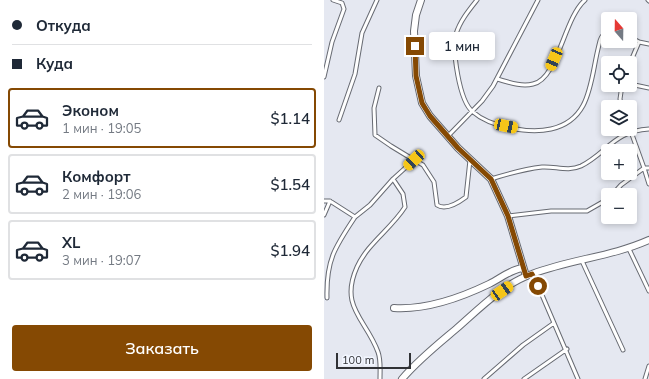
<!DOCTYPE html>
<html lang="ru">
<head>
<meta charset="utf-8">
<style>
  :root { --surface:#fff; --page:#f2f2f3; --text:#1f2937; --muted:#747a83; --line:#e0e1e3; --accent:#854903 }
  body { margin:0; font-family:Mulish,sans-serif; background:var(--page); color:var(--text); height:100vh; display:flex; flex-direction:column; font-size:15px; white-space:nowrap }
  * { box-sizing:border-box; margin:0 }
  p { font-size:13px; color:var(--muted) }
  .icon { flex:none; width:22px; height:22px; fill:none; stroke:currentColor; stroke-width:2; stroke-linecap:round; stroke-linejoin:round }
  .map { position:relative; flex:1; overflow:hidden }
  .drawer { display:flex; flex-direction:column; background:var(--surface); width:324px }
  .drawer>* { flex:none }
  .hud { display:grid; align-content:center; height:88px; padding:0 12px; background:var(--surface) }
  .needle { width:26px; rotate:340deg }
  .tools { position:absolute; left:277px; top:12px; display:grid; gap:8px }
  .tools a { display:grid; place-items:center; width:36px; height:36px; border-radius:4px; background:var(--surface); box-shadow:0 2px 6px #0003; font-size:20px }
  .scale { position:absolute; left:12px; bottom:10px; width:75px; box-sizing:border-box; padding-left:4px; border:2px solid #303135; border-top:0; font-size:11px; line-height:14px; white-space:nowrap; color:#303135; -webkit-text-stroke:3px #f2f6ff; paint-order:stroke }
  .end { position:absolute; width:18px; height:18px; margin:-9px; border:5px solid #854903; background:#fff; box-shadow:0 0 0 2px #fff }
  .from { border-radius:50% }
  .bubble { position:absolute; height:28px; border-radius:4px; background:var(--surface); box-shadow:0 2px 6px #0003; font-size:13px; font-weight:600; line-height:28px; text-align:center }
  .car { position:absolute; width:12px; height:24px; margin:-12px -6px; border-radius:5px; box-shadow:0 0 3px 1px #0007; background:linear-gradient(#f5c518 24%,#345 0 40%,#f5c518 0 76%,#345 0 86%,#f5c518 0) }
  .hud b { display:flex; align-items:center; gap:14px; height:38px; font-size:15px }
  .hud b+b { border-top:1px solid var(--line) }
  .hud i { width:10px; height:10px; background:var(--text) }
  ul { padding:0; list-style:none }
  li { display:flex; align-items:center; gap:12px; height:60px; margin:0 8px 6px; padding:0 4px; border:2px solid var(--line); border-radius:4px }
  li div { flex:1 }
  li b { display:block; font-size:15px }
  li em { font-style:normal; font-weight:600 }
  li.active { border-color:var(--accent) }
  li>.icon { width:36px; height:36px; stroke-width:1.5 }
  .button { display:flex; gap:8px; margin-top:auto; padding:8px 12px }
  .button a { flex:1; height:46px; border-radius:4px; background:var(--accent); color:#fff; font-size:16px; font-weight:600; line-height:46px; text-align:center }
  main { display:flex; flex:1; min-height:0 }
  .map>svg:first-child { display:block }
</style>
</head>
<body>
<main>
<section class="drawer">
<div class="hud">
<b><i class="from"></i>Откуда</b>
<b><i></i>Куда</b>
</div>
<ul>
<li class="active"><svg class="icon" aria-label="car" viewBox="0 0 24 24"><path d="M5 17H2v-5l4-1 3-4h7l3 4 3 1v5h-3M9 17h6M6 11h13"/><circle cx="7" cy="17" r="2"/><circle cx="17" cy="17" r="2"/></svg><div><b>Эконом</b><p>1 мин · 19:05</p></div><em>$1.14</em></li>
<li><svg class="icon" aria-label="car" viewBox="0 0 24 24"><path d="M5 17H2v-5l4-1 3-4h7l3 4 3 1v5h-3M9 17h6M6 11h13"/><circle cx="7" cy="17" r="2"/><circle cx="17" cy="17" r="2"/></svg><div><b>Комфорт</b><p>2 мин · 19:06</p></div><em>$1.54</em></li>
<li><svg class="icon" aria-label="car" viewBox="0 0 24 24"><path d="M5 17H2v-5l4-1 3-4h7l3 4 3 1v5h-3M9 17h6M6 11h13"/><circle cx="7" cy="17" r="2"/><circle cx="17" cy="17" r="2"/></svg><div><b>XL</b><p>3 мин · 19:07</p></div><em>$1.94</em></li>
</ul>
<div class="button"><a>Заказать</a></div>
</section>
<div class="map">
<svg width="325" height="379" viewBox="0 0 325 379">
  <rect width="100%" height="100%" fill="#e5e8f1"/>
  <g fill="none" stroke-linecap="round" stroke-linejoin="round">
    <!-- lane casing -->
    <g stroke="#676a72" stroke-width="5">
      <path id="lane" d="M153 0C145 10 136 21 132 34 128 50 135 101 149 112 166 127 205 134 227 129 267 120 266 82 274 49 276 41 276 35 284 32
        M324 0 325 1
        M306 37 315 42 325 44
        M306 63 315 42
        M0 77 8 42 20 9 18 3 9 0
        M173 79C184 82 197 87 209 84 234 79 240 18 261 0
        M306 84 325 88
        M55 88 50 108 51 135 67 146 90 160
        M298 107 296 99 298 85
        M15 120 31 74 38 33 53 0
        M306 129 320 168H325
        M124 136 158 101 169 86 214 0
        M167 179C183 174 201 169 218 167 231 166 244 172 257 166 283 153 290 131 325 129
        M288 195 297 185 320 168 325 184
        M0 201H6L31 217 46 205 69 179
        M0 215 6 201
        M184 216 227 211H263L284 199
        M305 249 325 291
        M258 261 299 350
        M209 274 254 379
        M3 298C2 260 11 247 31 217
        M56 379C56 370 57 360 54 352 42 319 15 307 33 267 44 243 67 229 81 207L79 194 69 179 90 160 99 165 110 182 113 205C122 211 134 203 142 197L146 160
        M160 379 199 345 230 323
        M200 379 243 349
        M321 379 325 366"/>
    </g>
    <!-- street casing -->
    <g stroke="#676a72" stroke-width="8">
      <path id="street" d="M97 0 92 15 90 31 92 76 98 103 106 116 134 148 167 179 184 216 202 276
        M70 308C103 310 136 298 165 284 177 278 186 270 198 268
        M78 379C94 360 113 345 132 329 155 309 179 284 208 274 247 259 287 257 325 240"/>
    </g>
    <!-- lane -->
    <use href="#lane" stroke="#fff" stroke-width="3"/>
    <!-- street -->
    <use href="#street" stroke="#fff" stroke-width="6"/>
  </g>
  <g fill="none" stroke-linecap="round" stroke-linejoin="round">
    <!-- route -->
    <path stroke="#854903" stroke-width="5" d="M91 46 92 76 98 103 106 116 134 148 167 179 184 216 202 276 208 274 214 286"/>
  </g>
</svg>
<div class="tools">
<a><svg class="needle" viewBox="-14 -14 28 28"><path d="M0-13l5 13h-10z" fill="#e53935"/><path d="M0 13l5-13h-10z" fill="#747a83"/></svg></a>
<a><svg class="icon" aria-label="locate" viewBox="0 0 24 24"><circle cx="12" cy="12" r="6"/><path d="M12 2v4M12 18v4M2 12h4M18 12h4"/></svg></a>
<a><svg class="icon" aria-label="layers" viewBox="0 0 24 24"><path d="M12 4l9 5-9 5-9-5zM3 14l9 5 9-5"/></svg></a>
<a>+</a>
<a>−</a>
</div>
<div class="scale">100 m</div>
<i class="end from" style="left:214px;top:286px"></i>
<i class="end" style="left:91px;top:46px"></i>
<div class="bubble" style="left:105px;top:32px;width:66px">1 мин</div>
<i class="car" style="left:230px;top:59px;rotate:203deg"></i>
<i class="car" style="left:182px;top:126px;rotate:102deg"></i>
<i class="car" style="left:90px;top:160px;rotate:227deg"></i>
<i class="car" style="left:178px;top:291px;rotate:56deg"></i>
</div>
</main>
</body>
</html>
